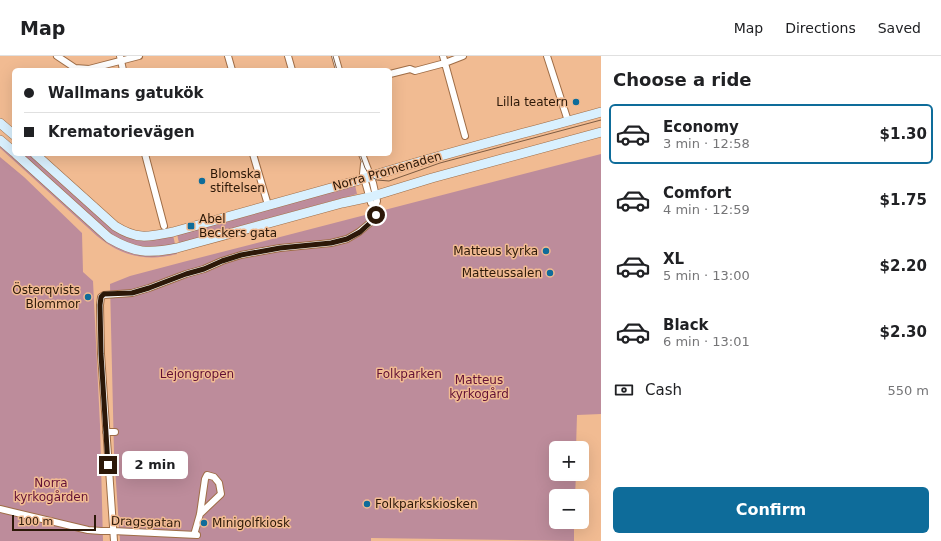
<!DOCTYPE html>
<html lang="en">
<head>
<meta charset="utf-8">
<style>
  :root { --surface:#fff; --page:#f2f2f2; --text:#202124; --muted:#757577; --line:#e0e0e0; --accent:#0e6c9a }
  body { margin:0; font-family:"DejaVu Sans",sans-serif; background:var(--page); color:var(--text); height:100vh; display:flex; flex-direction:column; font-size:15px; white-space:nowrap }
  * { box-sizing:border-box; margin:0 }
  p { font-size:13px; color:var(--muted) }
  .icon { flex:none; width:22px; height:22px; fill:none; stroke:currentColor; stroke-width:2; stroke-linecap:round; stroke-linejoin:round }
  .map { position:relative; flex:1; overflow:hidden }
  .side { display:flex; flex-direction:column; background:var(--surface); width:340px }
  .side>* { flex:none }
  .guide { position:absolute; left:12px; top:12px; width:380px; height:88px; border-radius:6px; box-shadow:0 4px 16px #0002; display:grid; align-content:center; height:88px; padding:0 12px; background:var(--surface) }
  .controls { position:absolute; left:549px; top:385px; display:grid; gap:8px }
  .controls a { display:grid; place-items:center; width:40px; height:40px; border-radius:6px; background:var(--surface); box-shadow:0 4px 16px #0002; font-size:20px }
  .scale { position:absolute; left:12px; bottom:10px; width:84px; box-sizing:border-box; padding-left:4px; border:2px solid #2c1808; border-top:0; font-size:11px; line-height:14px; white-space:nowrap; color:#2c1808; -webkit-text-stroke:3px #f1bb92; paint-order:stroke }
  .end { position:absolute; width:18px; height:18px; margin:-9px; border:5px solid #2c1808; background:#fff; box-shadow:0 0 0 2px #fff }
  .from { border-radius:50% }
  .bubble { position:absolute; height:28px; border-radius:6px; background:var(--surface); box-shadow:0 4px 16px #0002; font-size:13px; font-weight:600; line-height:28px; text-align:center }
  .guide b { display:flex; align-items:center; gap:14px; height:38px; font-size:15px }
  .guide b+b { border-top:1px solid var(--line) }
  .guide i { width:10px; height:10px; background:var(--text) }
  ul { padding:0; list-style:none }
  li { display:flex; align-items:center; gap:12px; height:60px; margin:0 8px 6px; padding:0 4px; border:2px solid transparent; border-radius:6px }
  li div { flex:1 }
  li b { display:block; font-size:15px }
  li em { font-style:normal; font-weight:600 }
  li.current { border-color:var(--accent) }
  li>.icon { width:36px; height:36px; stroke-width:1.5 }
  h2 { padding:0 12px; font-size:18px; line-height:48px }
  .pay { display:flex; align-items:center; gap:10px; height:44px; padding:0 12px; font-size:15px }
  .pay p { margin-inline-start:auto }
  .primary-button { display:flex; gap:8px; margin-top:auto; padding:8px 12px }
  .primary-button a { flex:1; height:46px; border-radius:6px; background:var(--accent); color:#fff; font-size:16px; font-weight:600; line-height:46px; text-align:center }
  header { display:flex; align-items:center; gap:24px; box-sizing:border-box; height:56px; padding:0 20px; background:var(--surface); border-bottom:1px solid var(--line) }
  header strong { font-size:19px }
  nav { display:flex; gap:22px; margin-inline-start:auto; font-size:14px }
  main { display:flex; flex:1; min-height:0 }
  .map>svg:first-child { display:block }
</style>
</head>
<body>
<header>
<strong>Map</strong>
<nav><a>Map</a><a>Directions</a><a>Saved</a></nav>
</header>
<main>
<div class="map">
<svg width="601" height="485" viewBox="0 0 601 485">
  <rect width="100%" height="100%" fill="#f1bb92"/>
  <!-- green -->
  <path fill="#bd8c9b" d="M0 88 100 179 141 199 153 200 164 199 177 196V198C146 206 121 200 97 180L0 92Z
    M20 98H29L117 176 132 183 173 179 175 188 162 191 139 192 114 182Z
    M601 98V358L577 359 576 392H556V418H576L575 440H556V466H574V485L371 482V485H120L114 397 110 228 130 220 183 206Z
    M0 101 24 121 82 177 83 216 93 225 100 369 103 485H0Z
    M355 129 357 138 179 187 177 178Z"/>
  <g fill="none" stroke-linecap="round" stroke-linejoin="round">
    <!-- street casing -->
    <g stroke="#9f6d46" stroke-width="8">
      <path id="street" d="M57 0 75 12 89 13 139 0
        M120 0 123 14
        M228 0 232 14
        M288 0 292 14
        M335 0 339 14
        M443 0 465 80
        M547 0 568 65
        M390 18 410 13 415 15 445 7 463 0
        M145 98 164 170
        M253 98 268 149
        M364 108 363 118 371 147 375 151
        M106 376H115
        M0 453 88 474 101 475H113L197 479
        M194 479 200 458 205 423 207 419 214 421 219 427 221 438 200 458
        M114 485 101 298 100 249 101 241 104 239 132 237 149 232 186 218 204 213 222 205 241 199 280 192 331 187 347 183 359 176 371 166 376 159 375 151 377 145 373 127 362 98"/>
    </g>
    <!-- secondary casing -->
    <g stroke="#9f6d46" stroke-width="10">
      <path id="secondary" d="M0 67 14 79
        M0 84 14 96
        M16 98 109 182C135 197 148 198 177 192L342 147 370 141 432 122 601 76
        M35 98 115 170C137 184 148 181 173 176L356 125C437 99 519 79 601 56"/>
    </g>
    <!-- street -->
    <use href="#street" stroke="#fff" stroke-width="6"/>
    <!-- secondary -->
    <use href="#secondary" stroke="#d9f0fe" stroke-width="9"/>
    <!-- tram -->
    <path stroke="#7d5b41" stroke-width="1" d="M333 0 337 14
      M360 98 365 112 370 120 377 124 389 125 440 107 601 64"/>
  </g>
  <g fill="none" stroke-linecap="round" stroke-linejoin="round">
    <!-- route -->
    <path stroke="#2c1808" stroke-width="5" d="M108 409 101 298 100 249 101 241 104 238 132 237 149 232 186 218 204 213 222 205 241 199 280 192 331 187 347 183 360 176 371 166 376 159"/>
  </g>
  <!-- markers -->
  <g fill="#0e6c9a" stroke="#f1bb92" stroke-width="1.5">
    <circle cx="576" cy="46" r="4"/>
    <circle cx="202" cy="125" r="4"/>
    <rect x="187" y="166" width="8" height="8" rx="2"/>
    <circle cx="546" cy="195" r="4"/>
    <circle cx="550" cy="217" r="4"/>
    <circle cx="88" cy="241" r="4"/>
    <circle cx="367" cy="448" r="4"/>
    <circle cx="204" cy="467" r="4"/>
  </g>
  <g text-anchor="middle" stroke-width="3" stroke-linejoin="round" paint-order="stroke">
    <!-- poi labels -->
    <g font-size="12" fill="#2c1808" stroke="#f1bb92" text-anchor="end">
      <text x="568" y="50">Lilla teatern</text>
      <text x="210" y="122" text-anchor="start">Blomska<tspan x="210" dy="14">stiftelsen</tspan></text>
      <text x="199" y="167" text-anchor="start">Abel<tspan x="199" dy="14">Beckers gata</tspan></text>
      <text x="538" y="199">Matteus kyrka</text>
      <text x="542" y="221">Matteussalen</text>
      <text x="80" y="238">Österqvists<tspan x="80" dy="14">Blommor</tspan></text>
      <text x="375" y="452" text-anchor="start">Folkparkskiosken</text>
      <text x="212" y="471" text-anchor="start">Minigolfkiosk</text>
    </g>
    <!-- street labels -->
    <g font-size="12" fill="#2c1808" stroke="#f1bb92">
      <text transform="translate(387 115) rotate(-16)" y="4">Norra Promenaden</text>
      <text transform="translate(146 466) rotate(2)" y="4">Dragsgatan</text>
    </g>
    <!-- park labels -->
    <g font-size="12" fill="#621136" stroke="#f1bb92">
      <text x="197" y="322">Lejongropen</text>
      <text x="409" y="322">Folkparken</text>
      <text x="479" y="328">Matteus<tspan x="479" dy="14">kyrkogård</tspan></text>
      <text x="51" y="431">Norra<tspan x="51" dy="14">kyrkogården</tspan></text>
    </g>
  </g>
</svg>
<div class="controls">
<a>+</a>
<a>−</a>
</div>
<div class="scale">100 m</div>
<i class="end from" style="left:376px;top:159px"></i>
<i class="end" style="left:108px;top:409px"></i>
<div class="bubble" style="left:122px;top:395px;width:66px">2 min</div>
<div class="guide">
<b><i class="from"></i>Wallmans gatukök</b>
<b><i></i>Krematorievägen</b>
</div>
</div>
<section class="side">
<h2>Choose a ride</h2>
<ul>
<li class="current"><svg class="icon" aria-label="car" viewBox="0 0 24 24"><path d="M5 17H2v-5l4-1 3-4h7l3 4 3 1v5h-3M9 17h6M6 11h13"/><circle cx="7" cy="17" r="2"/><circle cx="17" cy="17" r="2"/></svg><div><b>Economy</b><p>3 min · 12:58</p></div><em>$1.30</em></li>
<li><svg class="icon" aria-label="car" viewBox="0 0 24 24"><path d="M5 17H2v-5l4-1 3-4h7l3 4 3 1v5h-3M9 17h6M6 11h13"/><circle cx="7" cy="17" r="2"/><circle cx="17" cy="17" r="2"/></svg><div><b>Comfort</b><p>4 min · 12:59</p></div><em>$1.75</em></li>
<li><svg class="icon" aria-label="car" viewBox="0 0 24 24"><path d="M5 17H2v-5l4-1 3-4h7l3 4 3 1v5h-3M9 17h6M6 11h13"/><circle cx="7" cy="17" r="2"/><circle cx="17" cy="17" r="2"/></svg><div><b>XL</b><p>5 min · 13:00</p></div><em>$2.20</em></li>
<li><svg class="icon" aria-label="car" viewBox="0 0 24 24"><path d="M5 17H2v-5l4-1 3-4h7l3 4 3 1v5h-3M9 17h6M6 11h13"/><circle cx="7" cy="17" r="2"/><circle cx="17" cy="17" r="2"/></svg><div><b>Black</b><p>6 min · 13:01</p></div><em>$2.30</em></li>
</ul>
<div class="pay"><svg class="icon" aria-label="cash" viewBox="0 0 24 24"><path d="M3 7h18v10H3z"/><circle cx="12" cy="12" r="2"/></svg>Cash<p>550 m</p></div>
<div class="primary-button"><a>Confirm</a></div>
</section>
</main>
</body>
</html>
